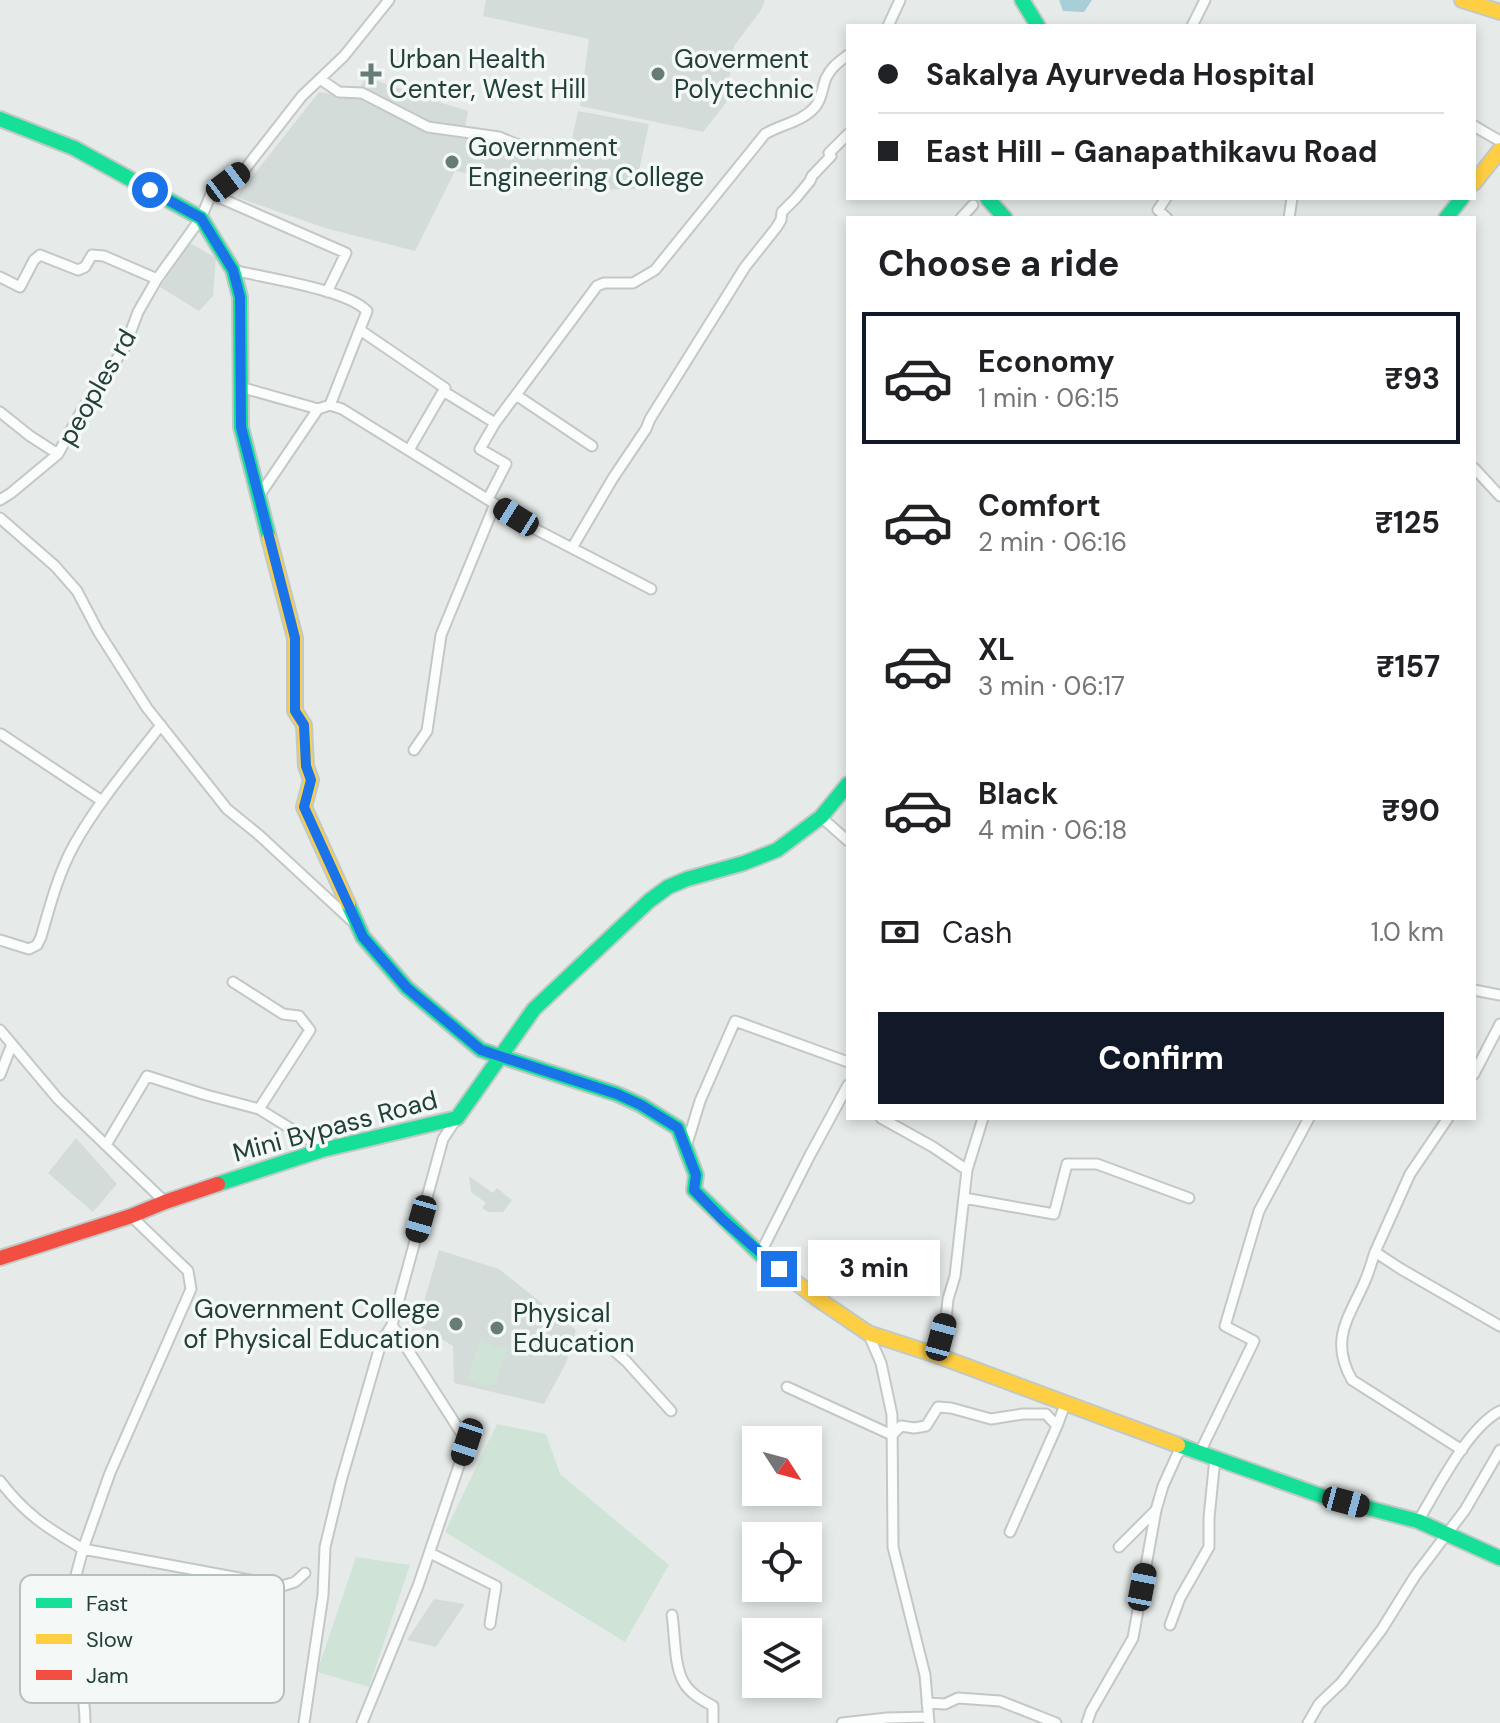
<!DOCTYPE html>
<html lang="en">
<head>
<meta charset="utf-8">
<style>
  :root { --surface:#fff; --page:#f6f6f6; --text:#202124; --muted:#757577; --line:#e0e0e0; --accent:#111827 }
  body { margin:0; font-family:"DM Sans",sans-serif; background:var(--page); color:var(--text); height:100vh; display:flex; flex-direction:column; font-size:30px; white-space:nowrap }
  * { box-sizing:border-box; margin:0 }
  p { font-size:26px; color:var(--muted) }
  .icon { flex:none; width:44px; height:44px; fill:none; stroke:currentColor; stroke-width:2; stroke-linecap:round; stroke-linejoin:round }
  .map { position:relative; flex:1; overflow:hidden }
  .panel { position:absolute; left:846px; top:216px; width:630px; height:904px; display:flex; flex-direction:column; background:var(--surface); border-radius:0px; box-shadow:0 4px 12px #0003 }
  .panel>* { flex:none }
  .hud { position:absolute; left:846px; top:24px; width:630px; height:176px; border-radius:0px; box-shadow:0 4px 12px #0003; display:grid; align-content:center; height:176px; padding:0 32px; background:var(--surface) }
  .needle { width:52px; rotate:126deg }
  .fabs { position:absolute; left:742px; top:1426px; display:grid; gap:16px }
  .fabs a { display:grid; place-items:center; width:80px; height:80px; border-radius:0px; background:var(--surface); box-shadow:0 4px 12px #0003; font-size:40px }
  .end { position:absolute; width:36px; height:36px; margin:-18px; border:10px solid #1a73e8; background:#fff; box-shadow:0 0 0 4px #fff }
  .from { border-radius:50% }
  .bubble { position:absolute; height:56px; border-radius:0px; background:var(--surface); box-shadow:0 4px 12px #0003; font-size:26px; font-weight:700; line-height:56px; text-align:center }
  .car { position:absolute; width:24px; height:48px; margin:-24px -12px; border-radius:10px; box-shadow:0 0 6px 2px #0007; background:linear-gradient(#222 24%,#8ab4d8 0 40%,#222 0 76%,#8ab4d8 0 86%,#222 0) }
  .hud b { display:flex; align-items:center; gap:28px; height:76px; font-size:30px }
  .hud b+b { border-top:2px solid var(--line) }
  .hud i { width:20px; height:20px; background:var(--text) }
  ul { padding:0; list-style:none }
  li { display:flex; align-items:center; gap:24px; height:132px; margin:0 16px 12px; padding:0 16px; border:4px solid transparent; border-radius:0px }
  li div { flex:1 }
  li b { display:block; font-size:30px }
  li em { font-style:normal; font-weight:700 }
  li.selected { border-color:var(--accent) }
  li>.icon { width:72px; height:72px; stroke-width:1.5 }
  h2 { padding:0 32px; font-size:36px; line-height:96px }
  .pay { display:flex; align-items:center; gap:20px; height:88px; padding:0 32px; font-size:30px }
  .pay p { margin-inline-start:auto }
  .button { display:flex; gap:16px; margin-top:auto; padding:16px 32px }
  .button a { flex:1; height:92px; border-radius:0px; background:var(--accent); color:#fff; font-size:32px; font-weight:700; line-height:92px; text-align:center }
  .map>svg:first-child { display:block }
</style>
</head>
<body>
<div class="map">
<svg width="1500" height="1723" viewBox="0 0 1500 1723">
  <rect width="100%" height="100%" fill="#e6ebe9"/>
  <!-- built -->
  <path fill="#d4dcd9" d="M486 0H765L761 10 734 46 726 103 703 132 580 106 589 39 483 16Z
    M367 77 429 99 468 111 464 133 569 153 578 111 649 124 635 189 564 190 455 171 415 251 325 228 236 197 319 92 353 97Z
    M189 244H192L216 258 213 296 199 311 160 287Z
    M76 1138 117 1184 93 1212 48 1173Z
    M469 1176 493 1193 497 1188 512 1200 503 1212H488L482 1208 486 1203 471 1192Z
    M439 1250 499 1269 576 1330 566 1363 544 1404 454 1383 453 1346 417 1325Z
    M434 1599 465 1604 436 1647 407 1640Z"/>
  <!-- green -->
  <path fill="#cfe4d7" d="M481 1340 493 1347 507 1348 495 1385H482L467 1379Z
    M497 1424 546 1434 560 1474 669 1565 625 1642 445 1532Z
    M356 1557 410 1565 369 1687 317 1672Z"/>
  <!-- water -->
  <path fill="#a8ced8" d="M1059 0H1092L1084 12 1063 11Z"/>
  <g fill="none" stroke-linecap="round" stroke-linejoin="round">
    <!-- street casing -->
    <g stroke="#c3c8c6" stroke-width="13">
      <path id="street" d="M888 26 900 0
        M1192 26 1205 0
        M320 79 339 92 362 93 428 127 499 137 516 144 549 151
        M1474 126 1500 141
        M211 194 346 253 327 292
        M1166 198 1158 210 1167 218
        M961 218 973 205
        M1289 218 1292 198
        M233 270C265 278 346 289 367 311L330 405
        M0 277 20 287 34 260 40 255 78 270 85 267 92 255 104 256 157 279
        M360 330 445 388 409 450
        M240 387 318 409
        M443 391 495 423 480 449 506 464 488 499
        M516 395 592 446
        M0 412 30 436 58 454
        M495 423 597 286 604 283H633L655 270 765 134C782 124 802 122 815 107 822 99 822 88 826 78 831 67 839 62 848 55
        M1474 468 1500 496
        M259 496 318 409 330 405 342 409 537 530 651 589
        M0 500 11 493 58 454 82 410 125 347 138 312 157 279 201 218 211 194 245 169 302 96 344 56 389 0
        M0 518 55 566 77 591 98 631 147 708 227 809 259 835 353 922
        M572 548 613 478 646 429 650 419 745 267 776 228 781 220 782 212 796 198 810 181 812 176 831 156 829 153 848 134
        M1 734 102 801
        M414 750 427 731 441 635 495 504
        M821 817 848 841
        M0 940 29 949 37 945 41 937C50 906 58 874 74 845 98 802 131 764 161 725
        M233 982 283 1014 299 1016 310 1030 259 1109 314 1143 322 1150
        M1474 990 1500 995
        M0 1030 58 1099 165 1202
        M1474 1074 1500 1024
        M0 1075 12 1044
        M881 1118 933 1147 967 1170 955 1276 948 1299 946 1319 936 1355
        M1448 1118 1410 1174 1375 1252 1401 1269 1500 1326
        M106 1145 147 1076 206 1095 259 1109
        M686 1147 700 1101 735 1021 848 1062
        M967 1170 983 1118
        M964 1198 1054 1214 1067 1164H1097L1189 1198
        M1375 1252C1372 1261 1369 1272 1365 1281 1349 1318 1329 1339 1352 1380L1462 1450
        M760 1254 810 1155 848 1085
        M868 1333 881 1363 892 1415 893 1547 925 1675 929 1723
        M597 1336 626 1361 671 1411
        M787 1387 892 1435 901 1426 914 1428 926 1426 938 1407 951 1408 991 1419 1023 1414H1046L1057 1426
        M1200 1452 1254 1341 1225 1326 1259 1211 1309 1118
        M0 1481C25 1514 47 1528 83 1549L110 1473 191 1289 188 1271 131 1216
        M1418 1521C1437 1490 1468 1427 1500 1411
        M1010 1532 1057 1426 1066 1402
        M1119 1547 1156 1510 1163 1486 1177 1455 1183 1447
        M430 1553 496 1586 490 1624
        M672 1615C675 1633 674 1665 683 1681 689 1693 702 1700 713 1706V1723
        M1170 1625 1180 1598 1209 1547V1518L1215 1458
        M927 1703 945 1704 958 1698 1000 1701 1056 1723
        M85 1723C85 1688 79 1682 56 1656L63 1624 83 1549 282 1586 295 1582 305 1573
        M304 1723 323 1595 325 1547 341 1481 381 1343 392 1325
        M362 1723 418 1586 467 1442 392 1325 443 1139 457 1118
        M842 1723 887 1718 928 1717
        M1087 1723 1091 1711 1133 1638 1156 1510
        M1308 1723 1319 1704 1342 1682 1382 1629 1415 1576 1465 1510 1500 1450"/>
    </g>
    <!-- fast casing -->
    <g stroke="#c1c9c6" stroke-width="18">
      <path id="fast" d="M1022 0 1038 26
        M0 119 74 148 201 218 233 270 240 297 241 427 269 538
        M987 198 1005 218
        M1446 218 1462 198
        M348 904 363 937 407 988 481 1050 617 1094 641 1105 678 1128 696 1175 694 1190 760 1254 786 1275
        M218 1184 322 1150 457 1118 534 1009 649 901 668 887 687 879 744 863 777 850 821 817 848 784
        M1178 1445 1322 1496 1418 1521 1500 1558"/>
    </g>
    <!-- slow casing -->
    <g stroke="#c1c9c6" stroke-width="18">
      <path id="slow" d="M1462 0 1500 12
        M1474 183 1500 150
        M269 538 295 638V711L304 725 306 766 311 780 304 807 348 904
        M786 1275 818 1299 868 1333 936 1355 1178 1445"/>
    </g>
    <!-- jam casing -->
    <g stroke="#c1c9c6" stroke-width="18">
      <path id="jam" d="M0 1258 131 1216 165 1202 218 1184"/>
    </g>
    <!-- street -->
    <use href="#street" stroke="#fbfcfc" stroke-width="9"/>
    <!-- fast -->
    <use href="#fast" stroke="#16e098" stroke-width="14"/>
    <!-- slow -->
    <use href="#slow" stroke="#ffcf43" stroke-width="14"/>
    <!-- jam -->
    <use href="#jam" stroke="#f24e42" stroke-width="14"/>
  </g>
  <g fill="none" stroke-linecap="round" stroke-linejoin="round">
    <!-- route -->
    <path stroke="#1a73e8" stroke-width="10" d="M150 190 201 218 233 270 240 297 241 427 295 638V711L304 725 306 766 311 780 304 807 363 937 407 988 481 1050 617 1094 641 1105 678 1128 696 1175 694 1190 722 1219 779 1269"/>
  </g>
  <!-- markers -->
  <g fill="#677b77" stroke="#f4f9f7" stroke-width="3">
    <path d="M367 62h8v8h8v8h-8v8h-8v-8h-8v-8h8z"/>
    <circle cx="658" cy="74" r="8"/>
    <circle cx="452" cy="162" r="8"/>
    <circle cx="456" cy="1324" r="8"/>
    <circle cx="497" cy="1328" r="8"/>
  </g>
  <g text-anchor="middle" stroke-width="7" stroke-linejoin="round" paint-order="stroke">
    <!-- poi labels -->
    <g font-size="26" fill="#233f39" stroke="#f4f9f7" text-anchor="start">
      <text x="389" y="68">Urban Health<tspan x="389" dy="30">Center, West Hill</tspan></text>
      <text x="674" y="68">Goverment<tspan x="674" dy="30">Polytechnic</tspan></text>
      <text x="468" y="156">Government<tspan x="468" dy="30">Engineering College</tspan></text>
      <text x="440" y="1318" text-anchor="end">Government College<tspan x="440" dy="30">of Physical Education</tspan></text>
      <text x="513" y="1322">Physical<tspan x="513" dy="30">Education</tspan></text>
    </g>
    <!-- street labels -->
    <g font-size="26" fill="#233f39" stroke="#f4f9f7">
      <text transform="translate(97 387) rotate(-60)" y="9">peoples rd</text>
      <text transform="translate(335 1126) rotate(-15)" y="9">Mini Bypass Road</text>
    </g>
  </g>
  <!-- legend -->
  <rect x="20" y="1575" width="264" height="128" rx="12" fill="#f4f9f7" stroke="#b5c1be" stroke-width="2"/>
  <rect x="36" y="1598" width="36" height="10" fill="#16e098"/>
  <rect x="36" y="1634" width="36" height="10" fill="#ffcf43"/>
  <rect x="36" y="1670" width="36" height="10" fill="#f24e42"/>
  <g font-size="22" fill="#233f39">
    <text x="86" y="1611">Fast</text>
    <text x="86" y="1647">Slow</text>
    <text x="86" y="1683">Jam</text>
  </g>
</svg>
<div class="fabs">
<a><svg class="needle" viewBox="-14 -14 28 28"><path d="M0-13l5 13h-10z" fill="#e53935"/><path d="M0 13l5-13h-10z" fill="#757577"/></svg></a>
<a><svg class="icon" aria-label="locate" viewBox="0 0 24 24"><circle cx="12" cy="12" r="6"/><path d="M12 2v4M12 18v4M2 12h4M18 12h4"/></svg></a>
<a><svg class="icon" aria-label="layers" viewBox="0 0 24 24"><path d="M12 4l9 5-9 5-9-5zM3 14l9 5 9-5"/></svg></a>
</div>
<i class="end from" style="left:150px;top:190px"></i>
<i class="end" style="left:779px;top:1269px"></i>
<div class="bubble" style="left:808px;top:1240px;width:132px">3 min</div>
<i class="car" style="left:228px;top:182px;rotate:53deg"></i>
<i class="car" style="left:516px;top:517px;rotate:302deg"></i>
<i class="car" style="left:421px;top:1219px;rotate:196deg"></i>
<i class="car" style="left:941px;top:1337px;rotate:15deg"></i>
<i class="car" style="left:467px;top:1442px;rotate:198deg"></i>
<i class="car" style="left:1346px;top:1502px;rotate:105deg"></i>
<i class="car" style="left:1142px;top:1587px;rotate:11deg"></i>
<div class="hud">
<b><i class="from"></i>Sakalya Ayurveda Hospital</b>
<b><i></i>East Hill - Ganapathikavu Road</b>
</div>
<section class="panel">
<h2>Choose a ride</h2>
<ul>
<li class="selected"><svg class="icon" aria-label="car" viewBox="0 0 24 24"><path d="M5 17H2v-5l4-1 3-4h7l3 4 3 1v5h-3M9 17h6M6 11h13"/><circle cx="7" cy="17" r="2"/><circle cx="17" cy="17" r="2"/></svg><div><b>Economy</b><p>1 min · 06:15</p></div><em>₹93</em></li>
<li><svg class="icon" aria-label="car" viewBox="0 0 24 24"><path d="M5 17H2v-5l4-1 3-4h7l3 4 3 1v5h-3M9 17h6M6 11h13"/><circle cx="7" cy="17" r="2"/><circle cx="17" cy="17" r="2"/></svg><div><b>Comfort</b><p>2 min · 06:16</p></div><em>₹125</em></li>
<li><svg class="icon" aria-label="car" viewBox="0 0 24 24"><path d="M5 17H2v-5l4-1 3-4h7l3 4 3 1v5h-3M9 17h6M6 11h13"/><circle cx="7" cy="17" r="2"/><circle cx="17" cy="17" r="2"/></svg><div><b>XL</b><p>3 min · 06:17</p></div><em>₹157</em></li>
<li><svg class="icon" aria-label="car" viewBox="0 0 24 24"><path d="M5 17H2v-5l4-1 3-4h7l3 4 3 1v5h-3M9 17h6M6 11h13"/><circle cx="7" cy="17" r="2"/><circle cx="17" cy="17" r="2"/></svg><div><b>Black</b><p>4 min · 06:18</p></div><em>₹90</em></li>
</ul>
<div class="pay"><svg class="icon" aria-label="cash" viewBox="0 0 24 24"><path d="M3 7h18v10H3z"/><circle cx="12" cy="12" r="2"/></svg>Cash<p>1.0 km</p></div>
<div class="button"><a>Confirm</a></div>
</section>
</div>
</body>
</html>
